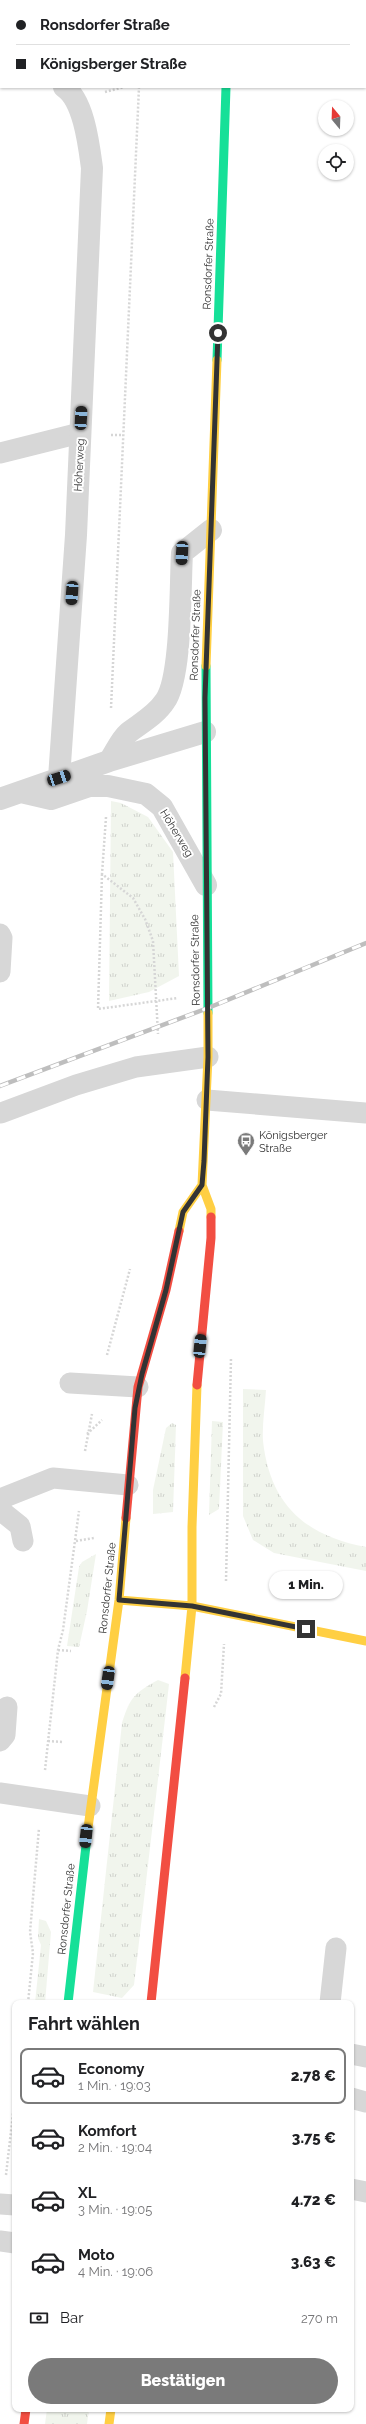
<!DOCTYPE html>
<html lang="de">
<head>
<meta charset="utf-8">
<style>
  :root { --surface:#fff; --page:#f2f2f2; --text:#202124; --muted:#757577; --line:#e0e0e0; --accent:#7a7a7a }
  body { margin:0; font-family:Raleway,sans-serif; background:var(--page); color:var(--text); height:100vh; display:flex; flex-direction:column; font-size:15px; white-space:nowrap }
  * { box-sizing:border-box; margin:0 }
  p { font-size:13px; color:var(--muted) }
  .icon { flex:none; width:22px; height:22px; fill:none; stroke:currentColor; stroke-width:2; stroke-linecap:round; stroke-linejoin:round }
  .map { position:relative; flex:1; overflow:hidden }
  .details { position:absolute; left:12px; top:2000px; width:342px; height:412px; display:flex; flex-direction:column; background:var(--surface); border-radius:8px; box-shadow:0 1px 3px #0004 }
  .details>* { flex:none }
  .guide { position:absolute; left:0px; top:0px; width:366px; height:88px; box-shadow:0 1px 3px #0004; display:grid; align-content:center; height:88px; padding:0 16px; background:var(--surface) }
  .needle { width:26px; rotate:341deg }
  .buttons { position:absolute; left:318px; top:100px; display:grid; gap:8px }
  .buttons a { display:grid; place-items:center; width:36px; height:36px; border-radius:50%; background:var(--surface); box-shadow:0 1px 3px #0004; font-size:20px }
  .end { position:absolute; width:18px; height:18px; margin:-9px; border:5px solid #333; background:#fff; box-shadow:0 0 0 2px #fff }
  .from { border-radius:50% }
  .bubble { position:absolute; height:28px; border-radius:14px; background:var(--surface); box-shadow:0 1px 3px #0004; font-size:13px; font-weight:800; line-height:28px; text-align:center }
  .car { position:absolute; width:12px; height:24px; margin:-12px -6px; border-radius:5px; box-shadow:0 0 3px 1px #0007; background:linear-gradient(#222 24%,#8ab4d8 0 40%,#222 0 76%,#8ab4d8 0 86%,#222 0) }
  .guide b { display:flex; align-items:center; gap:14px; height:38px; font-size:15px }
  .guide b+b { border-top:1px solid var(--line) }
  .guide i { width:10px; height:10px; background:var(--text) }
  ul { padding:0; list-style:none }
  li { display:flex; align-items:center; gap:12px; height:56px; margin:0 8px 6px; padding:0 8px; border:2px solid transparent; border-radius:8px }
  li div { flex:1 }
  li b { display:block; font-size:15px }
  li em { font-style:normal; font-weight:800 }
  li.selected { border-color:var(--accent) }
  li>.icon { width:36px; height:36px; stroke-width:1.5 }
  h2 { padding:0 16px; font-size:18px; line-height:48px }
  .pay { display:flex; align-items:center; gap:10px; height:44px; padding:0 16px; font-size:15px }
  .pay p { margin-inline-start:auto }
  .cta { display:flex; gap:8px; margin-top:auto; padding:8px 16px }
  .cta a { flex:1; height:46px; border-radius:24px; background:var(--accent); color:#fff; font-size:16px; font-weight:800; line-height:46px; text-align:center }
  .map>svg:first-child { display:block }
</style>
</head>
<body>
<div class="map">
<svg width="366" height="2424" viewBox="0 0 366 2424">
  <defs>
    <pattern id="grass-tufts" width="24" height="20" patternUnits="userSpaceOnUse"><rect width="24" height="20" fill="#f1f5ed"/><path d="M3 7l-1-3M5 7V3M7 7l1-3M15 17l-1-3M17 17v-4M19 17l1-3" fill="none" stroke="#cfd2cc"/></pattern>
  </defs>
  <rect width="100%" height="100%" fill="#fff"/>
  <!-- grass -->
  <path fill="url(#grass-tufts)" d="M111 801 121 803 148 817 173 852 179 976 149 992 109 1001Z
    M243 1389 266 1390C265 1407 262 1424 263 1441 270 1505 306 1536 366 1547V1571L274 1553 253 1540 243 1516Z
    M212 1421 223 1422 219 1509 209 1515Z
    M172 1423 176 1425 173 1512 153 1514V1490L166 1428Z
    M96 1554 87 1611 79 1647 67 1646 79 1567 82 1562Z
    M158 1680 169 1684 165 1719 134 1985 122 1998 93 1992 122 1723C130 1698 134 1693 158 1680Z
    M39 1919 46 1921 51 1932 45 2003H35L41 1945 38 1938Z
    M47 2409H89L87 2424H45Z"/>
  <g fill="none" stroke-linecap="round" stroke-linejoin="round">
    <!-- path -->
    <path stroke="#d6d6d6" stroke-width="2.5" stroke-dasharray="2 2" stroke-linecap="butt" d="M143 1V0
      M194 1V0
      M105 92 124 87
      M111 435H123
      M111 708 139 87
      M106 817 102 874 133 898 145 919 153 941 158 1034
      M102 874 98 1009 178 998
      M107 1355 130 1269
      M87 1434 102 1420
      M85 1451 92 1414
      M76 1541 94 1538
      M226 1581 231 1358
      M58 1650 71 1651
      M214 1707 221 1694 224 1644
      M48 1741 63 1742
      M45 1770 58 1650 63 1630 79 1511
      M28 2003 33 1953 30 1932 39 1828
      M6 2175 15 2096"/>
    <!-- lane -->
    <path stroke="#d7d7d7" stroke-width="21" d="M0 453 80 433
      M0 934 2 938 0 972
      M207 1100 366 1113
      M1 1113 76 1085 136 1067 208 1057
      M70 1383 138 1387
      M0 1499 53 1478 128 1485
      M0 1510 20 1526 23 1541
      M0 1741 5 1735 7 1707
      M0 1793 90 1806
      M330 2003 336 1948
      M351 2054 366 2057
      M351 2098 366 2102
      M351 2189 366 2192
      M0 2204 15 2205
      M0 2241 15 2243"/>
    <!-- street -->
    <path stroke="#d7d7d7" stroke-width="22" d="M0 76H1
      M109 761C115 753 120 740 128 733 141 723 156 715 165 701 182 678 180 585 182 553L211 530
      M59 778 76 535 92 168C89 146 84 100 64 87
      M21 792 51 799 89 786H108L146 794 162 807 206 885
      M0 799 109 761 205 732"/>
    <!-- fast -->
    <path stroke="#16e098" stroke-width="9" d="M217 360 226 87
      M206 666 208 1013
      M68 2003 88 1828"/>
    <!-- slow -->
    <path stroke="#ffcf43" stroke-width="9" d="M227 1 228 0
      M206 666 217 360
      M208 1013V1057L202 1185 211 1209V1217
      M179 1231 183 1212 202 1185
      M119 1600 192 1606 366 1641
      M185 1678 192 1606V1527L197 1385
      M88 1828 119 1600 126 1518
      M109 2424 111 2409"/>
    <!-- jam -->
    <path stroke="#f24e42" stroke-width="9" d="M197 1385 211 1238V1217
      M126 1518 138 1387 166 1290 179 1231
      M151 2003 185 1678
      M24 2424 26 2409"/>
    <!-- rail casing -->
    <g stroke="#bebebe" stroke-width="4.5">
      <path id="rail" d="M0 1086 208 1008 366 943"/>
    </g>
    <!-- rail -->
    <use href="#rail" stroke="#fff" stroke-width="3" stroke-dasharray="9" stroke-linecap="butt"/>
  </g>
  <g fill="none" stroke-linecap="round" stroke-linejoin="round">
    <!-- route -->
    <path stroke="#333" stroke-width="5" d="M218 333 205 698 208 1057 204 1161 202 1185 183 1212 166 1290 142 1374 135 1408 119 1600 192 1606 306 1629"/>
  </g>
  <!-- icons -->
  <defs>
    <g id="bus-pin" transform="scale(0.9)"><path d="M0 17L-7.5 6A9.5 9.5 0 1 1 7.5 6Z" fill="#7a7a7a" stroke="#fff"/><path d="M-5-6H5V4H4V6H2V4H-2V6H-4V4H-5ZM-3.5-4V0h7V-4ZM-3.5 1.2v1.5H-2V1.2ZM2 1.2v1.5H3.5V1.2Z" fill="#fff"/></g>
  </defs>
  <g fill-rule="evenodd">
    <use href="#bus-pin" x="246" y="1141"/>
  </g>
  <g text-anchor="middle" stroke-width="4" stroke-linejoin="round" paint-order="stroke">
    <!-- street labels -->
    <g font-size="11" fill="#333" stroke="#fff">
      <text transform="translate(208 264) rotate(-88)" y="4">Ronsdorfer Straße</text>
      <text transform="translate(79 465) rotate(-87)" y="4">Höherweg</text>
      <text transform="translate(195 635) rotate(-88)" y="4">Ronsdorfer Straße</text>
      <text transform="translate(177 833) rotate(59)" y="4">Höherweg</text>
      <text transform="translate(195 960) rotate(-91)" y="4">Ronsdorfer Straße</text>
      <text transform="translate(107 1588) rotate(-84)" y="4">Ronsdorfer Straße</text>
      <text transform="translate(66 1909) rotate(-84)" y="4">Ronsdorfer Straße</text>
    </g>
    <!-- poi labels -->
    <g font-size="11" fill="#333" stroke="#fff" text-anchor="start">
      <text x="259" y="1139">Königsberger<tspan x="259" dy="13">Straße</tspan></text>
    </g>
  </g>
</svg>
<div class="buttons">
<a><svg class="needle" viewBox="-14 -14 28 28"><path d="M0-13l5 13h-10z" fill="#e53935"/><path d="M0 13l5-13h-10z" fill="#757577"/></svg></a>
<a><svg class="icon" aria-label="locate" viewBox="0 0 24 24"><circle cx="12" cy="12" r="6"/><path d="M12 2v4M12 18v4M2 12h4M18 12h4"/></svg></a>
</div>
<i class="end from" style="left:218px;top:333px"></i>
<i class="end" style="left:306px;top:1629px"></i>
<div class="bubble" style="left:269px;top:1571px;width:74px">1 Min.</div>
<i class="car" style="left:81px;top:418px;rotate:3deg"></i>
<i class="car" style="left:182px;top:553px;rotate:183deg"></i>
<i class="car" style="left:72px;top:593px;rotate:184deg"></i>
<i class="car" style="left:59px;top:778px;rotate:72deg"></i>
<i class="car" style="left:200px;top:1346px;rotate:6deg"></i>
<i class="car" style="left:108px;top:1678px;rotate:188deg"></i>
<i class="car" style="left:86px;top:1836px;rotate:186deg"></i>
<div class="guide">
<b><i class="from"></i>Ronsdorfer Straße</b>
<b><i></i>Königsberger Straße</b>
</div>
<section class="details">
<h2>Fahrt wählen</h2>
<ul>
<li class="selected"><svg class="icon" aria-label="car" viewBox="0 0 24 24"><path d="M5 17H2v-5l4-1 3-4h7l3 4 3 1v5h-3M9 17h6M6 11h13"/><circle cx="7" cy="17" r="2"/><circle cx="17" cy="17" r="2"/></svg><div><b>Economy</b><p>1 Min. · 19:03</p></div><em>2.78 €</em></li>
<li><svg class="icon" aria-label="car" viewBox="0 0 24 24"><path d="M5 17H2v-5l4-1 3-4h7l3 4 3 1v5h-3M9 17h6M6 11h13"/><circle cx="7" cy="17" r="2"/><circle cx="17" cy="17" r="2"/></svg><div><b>Komfort</b><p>2 Min. · 19:04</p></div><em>3.75 €</em></li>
<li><svg class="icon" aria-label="car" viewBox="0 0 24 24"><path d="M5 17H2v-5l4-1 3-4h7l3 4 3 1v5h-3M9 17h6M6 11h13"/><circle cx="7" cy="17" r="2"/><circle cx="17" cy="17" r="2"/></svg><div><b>XL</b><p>3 Min. · 19:05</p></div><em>4.72 €</em></li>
<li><svg class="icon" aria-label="car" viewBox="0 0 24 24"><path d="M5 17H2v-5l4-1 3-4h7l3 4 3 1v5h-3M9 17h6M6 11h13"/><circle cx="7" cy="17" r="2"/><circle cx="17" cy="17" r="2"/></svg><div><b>Moto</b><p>4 Min. · 19:06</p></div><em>3.63 €</em></li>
</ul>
<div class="pay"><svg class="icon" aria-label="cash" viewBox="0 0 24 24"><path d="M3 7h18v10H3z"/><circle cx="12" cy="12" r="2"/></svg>Bar<p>270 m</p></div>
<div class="cta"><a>Bestätigen</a></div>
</section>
</div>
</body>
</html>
